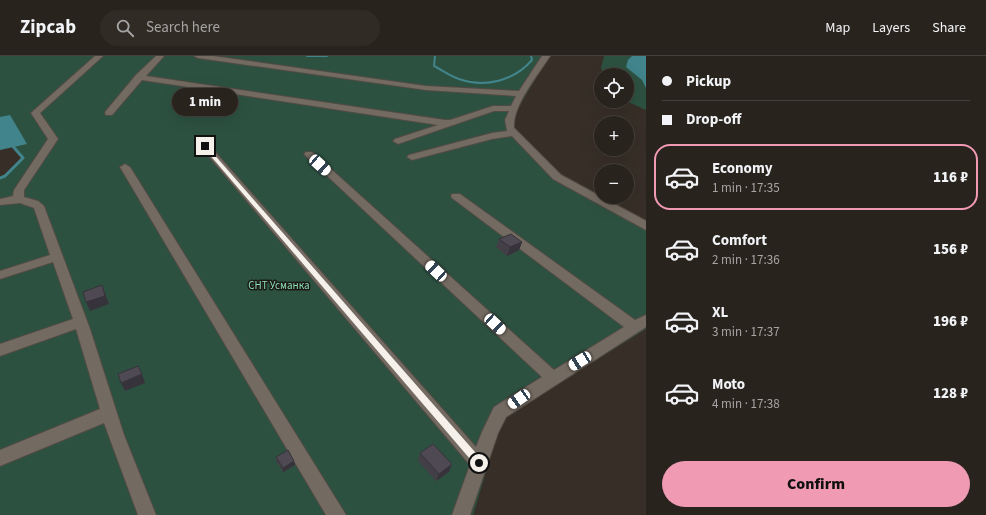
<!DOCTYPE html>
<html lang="en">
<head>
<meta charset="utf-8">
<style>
  :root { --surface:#29231d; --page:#312b26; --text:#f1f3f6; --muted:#a5a4a4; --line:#45403b; --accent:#f19ab3 }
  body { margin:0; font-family:"Source Sans 3",sans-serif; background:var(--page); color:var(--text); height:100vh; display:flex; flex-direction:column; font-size:15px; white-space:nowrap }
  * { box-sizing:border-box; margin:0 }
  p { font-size:13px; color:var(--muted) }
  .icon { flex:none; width:22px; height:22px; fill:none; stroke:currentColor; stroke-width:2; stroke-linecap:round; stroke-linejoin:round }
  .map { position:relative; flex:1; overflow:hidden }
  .drawer { display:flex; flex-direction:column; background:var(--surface); width:340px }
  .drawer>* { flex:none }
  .top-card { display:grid; align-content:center; height:88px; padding:0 16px; background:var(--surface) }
  .tools { position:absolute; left:594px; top:12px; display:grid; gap:8px }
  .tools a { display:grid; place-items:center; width:40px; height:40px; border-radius:50%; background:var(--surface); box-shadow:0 4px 16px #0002,0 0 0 1px var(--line); font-size:20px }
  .end { position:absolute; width:18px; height:18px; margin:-9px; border:5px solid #f5f0ea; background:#111; box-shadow:0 0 0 2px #111 }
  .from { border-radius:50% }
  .bubble { position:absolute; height:28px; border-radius:14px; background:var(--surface); box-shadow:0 4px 16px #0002,0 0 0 1px var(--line); font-size:13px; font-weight:800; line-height:28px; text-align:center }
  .car { position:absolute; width:12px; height:24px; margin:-12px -6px; border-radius:5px; box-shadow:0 0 3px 1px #0007; background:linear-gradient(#fff 24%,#345 0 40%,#fff 0 76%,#345 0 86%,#fff 0) }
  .top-card b { display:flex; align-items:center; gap:14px; height:38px; font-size:15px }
  .top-card b+b { border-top:1px solid var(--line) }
  .top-card i { width:10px; height:10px; background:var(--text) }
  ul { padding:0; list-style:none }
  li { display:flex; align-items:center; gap:12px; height:66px; margin:0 8px 6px; padding:0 8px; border:2px solid transparent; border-radius:16px }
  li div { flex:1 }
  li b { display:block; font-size:15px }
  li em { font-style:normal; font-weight:800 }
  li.selected { border-color:var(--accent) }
  li>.icon { width:36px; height:36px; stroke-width:1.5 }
  .cta { display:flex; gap:8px; margin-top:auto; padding:8px 16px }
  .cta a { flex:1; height:46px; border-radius:24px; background:var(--accent); color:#111; font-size:16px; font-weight:800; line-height:46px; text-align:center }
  header { display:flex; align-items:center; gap:24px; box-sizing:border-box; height:56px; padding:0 20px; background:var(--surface); border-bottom:1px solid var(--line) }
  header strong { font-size:19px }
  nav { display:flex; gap:22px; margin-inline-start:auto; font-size:14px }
  .search { width:280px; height:36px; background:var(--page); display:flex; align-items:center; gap:10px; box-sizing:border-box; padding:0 14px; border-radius:22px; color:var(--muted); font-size:15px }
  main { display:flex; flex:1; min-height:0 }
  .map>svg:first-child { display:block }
</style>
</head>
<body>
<header>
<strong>Zipcab</strong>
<div class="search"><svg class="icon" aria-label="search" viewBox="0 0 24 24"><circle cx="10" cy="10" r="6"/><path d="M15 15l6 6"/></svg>Search here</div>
<nav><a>Map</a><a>Layers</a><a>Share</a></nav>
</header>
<main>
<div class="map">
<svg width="646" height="459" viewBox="0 0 646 459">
  <rect width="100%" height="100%" fill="#372f27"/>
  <!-- green -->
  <path fill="#2d5141" d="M0 0H549L511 64 512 73 559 120 646 168V273L502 363 473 459H0V122L5 120 23 102 7 83 0 70Z
    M604 0H646V54L626 45 627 19H604L601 12Z"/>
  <!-- water -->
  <path fill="#41848b" d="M632 0H646V32L642 24 626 11 628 4Z
    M10 59 27 88 0 94V61Z"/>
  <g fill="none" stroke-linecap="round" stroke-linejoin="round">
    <!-- stream-far1 -->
    <path stroke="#41848b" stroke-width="2" d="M307 0H327
      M435 0 434 10C442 14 450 20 459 23 485 32 514 25 532 4L531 0"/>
    <!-- stream -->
    <path stroke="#41848b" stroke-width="3" d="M0 122 5 120 23 102 11 88"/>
    <!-- minor casing -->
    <g stroke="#524b44" stroke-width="2">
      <path id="minor" d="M95 0H103L40 57 58 83 24 134V141L38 145 44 150 90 273 124 379 156 459H138L104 367 0 410V394L100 353 76 273 0 300V288L73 263 53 206 0 223V215L50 199 34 152 20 147 0 149V143L13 140 14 134 48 83 31 57Z
        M156 0H164L146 20 445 64H450L493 50H511L516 40 426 34 198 2 194 0H213L426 30 519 35 542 0H550C538 19 512 50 514 72L561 119 646 165V174L553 123 512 80 492 83 412 104 407 101 409 99 492 77 507 75 505 64 509 55H494L398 88 393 85 395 83 438 69 142 24 112 59H106L105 57 106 55 136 19Z
        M205 87 208 88 476 391 482 376 494 351 542 321 306 100 304 98 306 96H312L554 314 624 271 452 142 451 140 452 138H460L635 264 646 259V271L506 361 498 377 470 459H452L470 409 202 92 200 90Z
        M125 108 130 111 346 459H326L120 111Z"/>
    </g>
    <!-- minor -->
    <use href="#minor" fill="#736a61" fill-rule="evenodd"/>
  </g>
  <!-- wall -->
  <path fill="#433f47" d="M499 183 522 186 519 194 507 200 496 191Z
    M420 397 449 416 436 425 418 405Z
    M276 401 295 409 283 416 276 405Z"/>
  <!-- shaded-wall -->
  <path fill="#37333a" d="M522 186 519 194 507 200 510 191Z
    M102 229 109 248 90 255 86 246Z
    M142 318 145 327 125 335 121 327Z
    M294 405 295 409 283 416V412Z
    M452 408 449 416 436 425 439 418Z"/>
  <!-- building -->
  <path fill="#4e4953" stroke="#37333a" d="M511 178 522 186 510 191 499 183Z
    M102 229 105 240 86 246 83 236Z
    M138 310 142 318 121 327 118 318Z
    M433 388 452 408 439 418 420 397Z
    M288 394 294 405 283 412 276 401Z"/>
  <!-- route -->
  <path fill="#f5f0ea" d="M205 88 482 404 483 407 482 410 479 412 476 410 203 91Z"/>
  <g text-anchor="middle" stroke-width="3" stroke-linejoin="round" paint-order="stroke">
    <!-- park labels -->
    <g font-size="11" fill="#8adeb8" stroke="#1c1814">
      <text x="279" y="233">СНТ Усманка</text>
    </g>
  </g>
</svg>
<div class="tools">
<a><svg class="icon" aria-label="locate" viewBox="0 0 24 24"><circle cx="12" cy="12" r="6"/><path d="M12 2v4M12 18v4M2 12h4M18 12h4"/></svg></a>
<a>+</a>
<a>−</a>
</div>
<i class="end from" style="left:479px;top:407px"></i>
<i class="end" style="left:205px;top:90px"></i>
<div class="bubble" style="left:172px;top:32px;width:66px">1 min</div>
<i class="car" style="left:320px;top:109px;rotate:132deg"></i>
<i class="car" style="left:436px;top:215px;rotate:313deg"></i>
<i class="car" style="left:495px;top:268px;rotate:133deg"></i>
<i class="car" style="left:580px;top:305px;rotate:238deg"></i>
<i class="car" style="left:519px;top:343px;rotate:236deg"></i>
</div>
<section class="drawer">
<div class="top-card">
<b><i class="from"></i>Pickup</b>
<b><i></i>Drop-off</b>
</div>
<ul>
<li class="selected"><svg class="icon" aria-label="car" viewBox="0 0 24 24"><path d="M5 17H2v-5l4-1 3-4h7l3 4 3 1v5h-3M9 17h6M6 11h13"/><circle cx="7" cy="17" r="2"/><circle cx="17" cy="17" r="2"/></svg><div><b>Economy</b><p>1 min · 17:35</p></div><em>116 ₽</em></li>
<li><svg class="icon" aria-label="car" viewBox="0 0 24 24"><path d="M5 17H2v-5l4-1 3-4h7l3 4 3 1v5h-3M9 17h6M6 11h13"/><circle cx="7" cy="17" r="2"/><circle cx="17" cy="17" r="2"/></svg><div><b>Comfort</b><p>2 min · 17:36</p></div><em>156 ₽</em></li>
<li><svg class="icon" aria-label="car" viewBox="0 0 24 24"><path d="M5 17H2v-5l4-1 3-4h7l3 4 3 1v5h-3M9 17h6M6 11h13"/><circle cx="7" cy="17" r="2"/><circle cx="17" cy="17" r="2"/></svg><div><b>XL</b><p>3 min · 17:37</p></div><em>196 ₽</em></li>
<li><svg class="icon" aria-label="car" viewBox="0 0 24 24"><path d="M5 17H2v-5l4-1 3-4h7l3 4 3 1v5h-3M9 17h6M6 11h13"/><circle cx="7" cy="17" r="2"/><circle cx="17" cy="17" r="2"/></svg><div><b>Moto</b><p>4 min · 17:38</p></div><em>128 ₽</em></li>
</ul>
<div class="cta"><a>Confirm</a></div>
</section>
</main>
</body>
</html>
